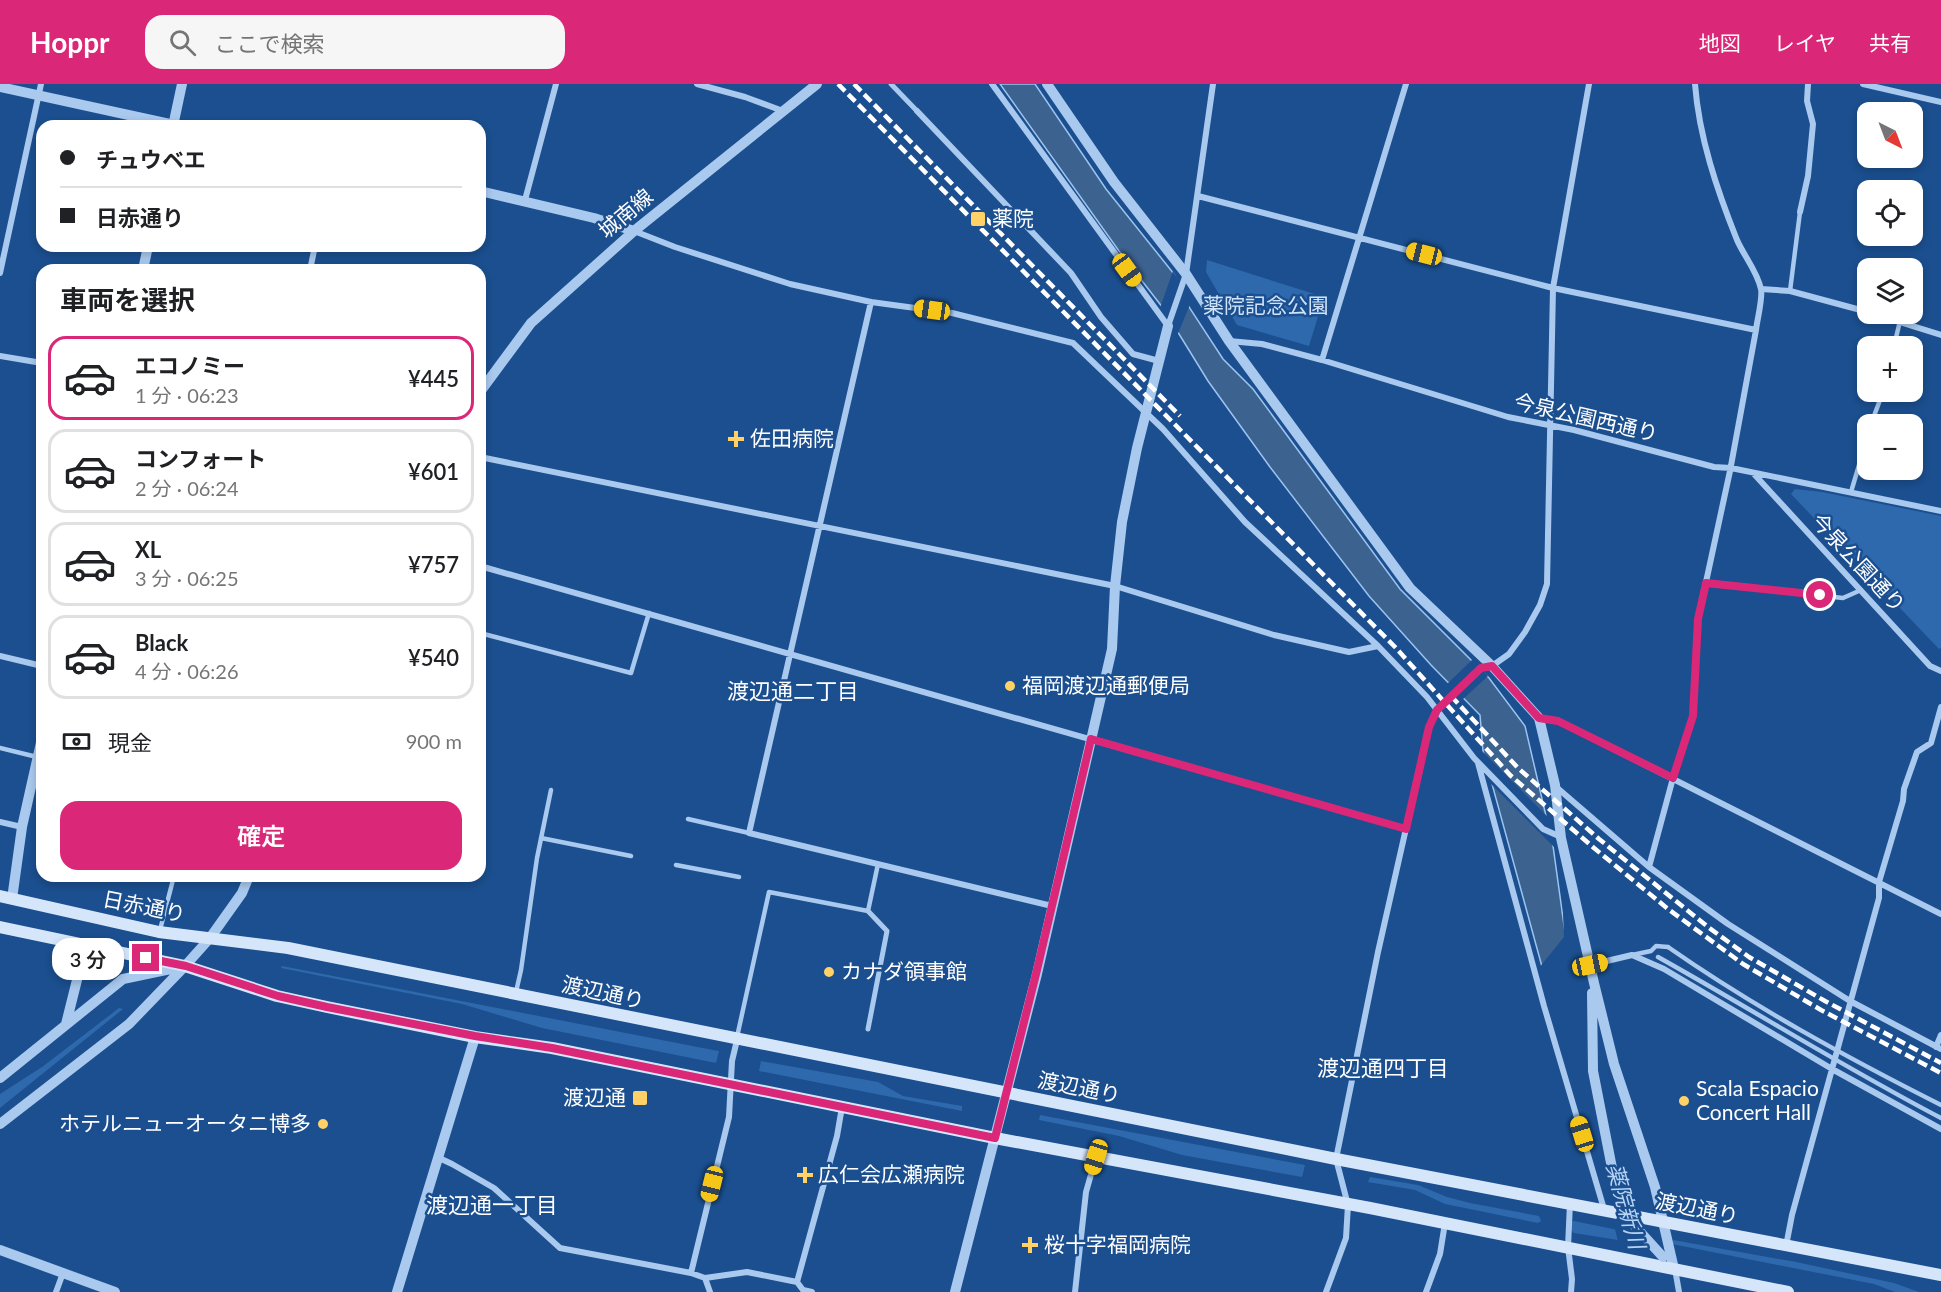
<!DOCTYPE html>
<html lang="ja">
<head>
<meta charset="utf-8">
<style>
  :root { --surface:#fff; --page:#f6f6f6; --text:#202124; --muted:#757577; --line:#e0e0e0; --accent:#db2777 }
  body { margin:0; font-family:Lato,"Noto Sans JP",sans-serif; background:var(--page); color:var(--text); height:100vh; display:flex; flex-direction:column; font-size:22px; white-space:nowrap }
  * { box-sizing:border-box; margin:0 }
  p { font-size:20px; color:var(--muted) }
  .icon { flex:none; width:33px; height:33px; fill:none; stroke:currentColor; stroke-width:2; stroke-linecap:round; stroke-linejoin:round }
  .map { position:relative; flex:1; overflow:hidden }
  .sheet { position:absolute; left:36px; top:180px; width:450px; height:618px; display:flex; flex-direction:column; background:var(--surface); border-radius:18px; box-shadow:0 3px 9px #0003 }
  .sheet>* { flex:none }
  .top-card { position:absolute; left:36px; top:36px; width:450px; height:132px; border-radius:18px; box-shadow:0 3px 9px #0003; display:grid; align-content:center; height:132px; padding:0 24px; background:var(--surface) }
  .needle { width:39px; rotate:138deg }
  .tools { position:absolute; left:1857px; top:18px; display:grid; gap:12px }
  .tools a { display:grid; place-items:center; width:66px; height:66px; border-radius:12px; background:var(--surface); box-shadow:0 3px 9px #0003; font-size:30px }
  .end { position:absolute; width:27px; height:27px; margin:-14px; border:8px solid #db2777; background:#fff; box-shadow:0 0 0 3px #fff }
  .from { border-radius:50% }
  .bubble { position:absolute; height:42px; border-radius:18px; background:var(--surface); box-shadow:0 3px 9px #0003; font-size:20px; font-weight:600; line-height:42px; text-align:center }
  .car { position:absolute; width:18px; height:36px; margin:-18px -9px; border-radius:8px; box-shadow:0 0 4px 2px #0007; background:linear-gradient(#f5c518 24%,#345 0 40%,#f5c518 0 76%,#345 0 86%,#f5c518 0) }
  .top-card b { display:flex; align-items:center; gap:21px; height:57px; font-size:22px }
  .top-card b+b { border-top:2px solid var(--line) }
  .top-card i { width:15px; height:15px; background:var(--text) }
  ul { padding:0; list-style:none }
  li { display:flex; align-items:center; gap:18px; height:84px; margin:0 12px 9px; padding:0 12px; border:3px solid var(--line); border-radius:18px }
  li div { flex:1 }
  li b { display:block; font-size:22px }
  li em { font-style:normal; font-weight:600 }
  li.current { border-color:var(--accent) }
  li>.icon { width:54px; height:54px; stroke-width:1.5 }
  h2 { padding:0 24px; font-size:27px; line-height:72px }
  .pay { display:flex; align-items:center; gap:15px; height:66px; padding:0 24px; font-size:22px }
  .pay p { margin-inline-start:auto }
  .button { display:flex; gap:12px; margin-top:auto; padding:12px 24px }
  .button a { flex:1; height:69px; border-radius:18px; background:var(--accent); color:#fff; font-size:24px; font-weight:600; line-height:69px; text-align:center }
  header { display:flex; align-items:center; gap:36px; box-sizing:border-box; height:84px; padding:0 30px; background:var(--accent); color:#fff }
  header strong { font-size:28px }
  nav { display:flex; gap:33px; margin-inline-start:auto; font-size:21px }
  .search { width:420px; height:54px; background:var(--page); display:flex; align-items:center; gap:15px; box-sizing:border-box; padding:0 21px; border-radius:18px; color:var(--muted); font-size:22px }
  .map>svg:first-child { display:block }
</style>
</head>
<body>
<header>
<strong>Hoppr</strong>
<div class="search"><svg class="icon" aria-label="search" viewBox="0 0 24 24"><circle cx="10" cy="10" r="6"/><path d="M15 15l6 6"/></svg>ここで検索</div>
<nav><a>地図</a><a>レイヤ</a><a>共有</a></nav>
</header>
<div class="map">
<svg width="1941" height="1208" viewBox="0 0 1941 1208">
  <rect width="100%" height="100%" fill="#1b4f8f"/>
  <!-- green -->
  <path fill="#2e69ad" d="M1207 176 1324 213 1309 262 1237 241 1206 188Z
    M1795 405 1822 408 1941 432V564L1939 565 1791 410Z
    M282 882 713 966 719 967 716 979 542 944 462 920 281 884Z
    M119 924 123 925 0 1024V1010L42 983Z
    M761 977 878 998 903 1012 962 1022V1027L759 987Z
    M1040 1031 1305 1081 1302 1093 1182 1071 1119 1052 1039 1036Z
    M1370 1093 1418 1101 1447 1113 1470 1119 1539 1132 1541 1137 1538 1139 1445 1120 1415 1106 1368 1098Z
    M1574 1137 1618 1146V1156L1574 1149 1571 1146V1138Z
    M1673 1156 1796 1178 1894 1199 1919 1208H1895L1874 1200 1672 1160Z"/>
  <!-- water -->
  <path fill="#3c6290" stroke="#9cc4f0" stroke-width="1.5" d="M1000 0H1035L1106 105 1174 190 1189 223 1223 275 1253 305 1400 505 1489 594 1525 642 1553 762 1593 1050 1544 890 1483 667 1480 631 1431 581 1369 512 1270 383 1208 297 1163 224 1119 167Z"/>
  <!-- pier -->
  <path fill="#1b4f8f" d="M1173 187 1191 218 1177 252 1160 224Z
    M1473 575 1488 592 1462 616 1446 601Z
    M1480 665 1548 733 1555 764 1487 696Z
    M1562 805 1567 837 1669 1208H1631L1591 1051 1539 884 1564 853Z"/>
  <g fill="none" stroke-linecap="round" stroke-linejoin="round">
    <!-- service -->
    <path stroke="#a9c9ee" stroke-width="4.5" d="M1790 207 1800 128
      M1894 262 1900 237
      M1871 340 1883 308
      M1851 408 1868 351
      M1706 499 1843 514 1861 506
      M480 549 631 589 649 529
      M0 664 37 673
      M688 735 749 749
      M541 754 631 772
      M676 781 739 793
      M160 846 174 792
      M1632 871 1651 867 1656 862 1668 863
      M516 908 521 886 537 774 551 706
      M737 953 769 808 868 827 878 780"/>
    <!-- pedestrian -->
    <path stroke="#a9c9ee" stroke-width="5" d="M891 0 917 27
      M868 827 887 847 868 945"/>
    <!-- minor -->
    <path stroke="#a9c9ee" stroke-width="6" d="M697 0 745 13 783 27
      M992 0 1168 242
      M1695 0C1699 53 1717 106 1737 156 1744 172 1757 187 1761 205 1763 214 1757 236 1756 246
      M1863 0 1941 18
      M917 27 1071 189 1101 233 1133 270 1159 277
      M1198 112 1553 204 1756 246 1730 387 1698 535 1693 632 1673 694 1649 783
      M525 116 556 0
      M1800 128 1808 92 1813 40 1807 17 1808 0
      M634 147 675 163 790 200 871 218 952 229 1073 259 1163 345 1245 438 1378 562 1427 613 1474 674 1543 745 1561 753
      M310 186 315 162
      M0 189 41 0
      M1761 205 1790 207 1868 228
      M871 218 749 749 1052 822
      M1874 230 1941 251
      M1168 242 1186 190 1213 0
      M1229 257 1262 260 1322 276 1508 333 1574 346 1714 383 1731 384 1941 427
      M0 272 42 279
      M1322 276 1406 0
      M480 373 1115 502 1274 551 1349 568 1378 562
      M1754 390 1930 582 1941 587
      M480 482 1406 745
      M0 572 42 582
      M1539 634 1558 637 1941 830
      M1478 679 1544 922 1604 1125
      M1555 702 1649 783 1728 840 1850 917 1941 965
      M0 738 22 743
      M1590 881 1632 871 1664 885 1832 985 1941 1045
      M1936 963 1941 951
      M437 1073 452 1080 494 1104 560 1164 691 1189 705 1194 710 1208
      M1570 1119 1568 1163 1572 1195 1571 1208
      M1786 1162 1792 1131 1879 814V798L1903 717 1904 705 1917 668 1931 659 1941 623
      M1675 1185 1679 1208
      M691 1189 729 1033 732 977 737 956
      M705 1194 747 1188 797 1198 837 1052 842 1023
      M797 1198 803 1206 812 1208
      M56 1208 63 1189
      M1075 1208 1086 1108 1096 1073
      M1326 1208 1346 1154 1348 1121 1336 1075 1378 868 1429 643 1437 626 1481 584 1492 582 1509 570 1525 548 1540 521 1547 500 1553 204 1589 0
      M1426 1208 1440 1170 1445 1139"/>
    <!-- tertiary -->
    <path stroke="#a9c9ee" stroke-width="10" d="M1047 0 1114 98 1186 190 1229 257 1410 504 1492 582 1539 634 1555 701 1561 754 1594 899 1614 980 1655 1103 1674 1185
      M0 3 179 42
      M173 42 182 0
      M480 107 594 134 634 147
      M143 186 148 162
      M480 308 531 239 634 147 817 0
      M12 815 22 743 42 654
      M1592 909 1593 987 1612 1084
      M66 940 86 860
      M0 994 123 895 185 882
      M0 1040 129 940 185 882 210 854 242 809 249 792
      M0 1166 115 1208
      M397 1208 475 953
      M955 1208 1037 890 1112 565 1115 502 1122 438 1137 364 1168 242"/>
    <!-- secondary -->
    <path stroke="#d6e6fa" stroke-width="12" d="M0 812 159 848 288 864 1336 1075 1941 1191
      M0 843 185 882 277 912 327 923 475 953 552 964 995 1054 1370 1124 1788 1208"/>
    <!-- rail -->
    <path stroke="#fff" stroke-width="4.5" stroke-dasharray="10 4.5" stroke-linecap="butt" d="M838 0 1395 563 1510 691 1594 764 1668 825 1743 880 1821 926 1941 989
      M854 0 1180 332
      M1451 612 1518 684 1599 755 1708 843 1749 873 1825 917 1941 979"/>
    <!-- service-bridge -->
    <path stroke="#a9c9ee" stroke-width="4.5" d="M1668 863C1754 923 1848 974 1941 1021
      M1658 873C1753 926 1845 984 1941 1034"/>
    <!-- tertiary-bridge -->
    <path stroke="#a9c9ee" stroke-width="10" d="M1612 1084 1624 1130 1663 1173"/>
  </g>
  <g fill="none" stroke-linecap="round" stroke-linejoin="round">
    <!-- route -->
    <path stroke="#db2777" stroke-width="8" d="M146 874 186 882 278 912 327 923 475 952 552 964 995 1054 1036 890 1091 655 1406 745 1429 643 1437 626 1481 584 1492 582 1539 634 1558 637 1673 694 1693 632 1698 535 1706 499 1820 511"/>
  </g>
  <!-- markers -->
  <g fill="#ffd166" stroke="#1b4f8f" stroke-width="2">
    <rect x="970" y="127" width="16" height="16" rx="3"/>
    <path d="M733 346h6v6h6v6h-6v6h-6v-6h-6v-6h6z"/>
    <circle cx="1010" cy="602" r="6"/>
    <circle cx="829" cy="888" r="6"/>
    <rect x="632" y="1006" width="16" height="16" rx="3"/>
    <circle cx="1684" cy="1017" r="6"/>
    <circle cx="323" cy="1040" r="6"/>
    <path d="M802 1082h6v6h6v6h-6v6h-6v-6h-6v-6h6z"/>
    <path d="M1027 1152h6v6h6v6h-6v6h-6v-6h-6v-6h6z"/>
  </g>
  <g text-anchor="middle" stroke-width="5" stroke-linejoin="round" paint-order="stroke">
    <!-- street labels -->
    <g font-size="21" fill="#fff" stroke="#1b4f8f">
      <text transform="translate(626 130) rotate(-40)" y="7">城南線</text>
      <text transform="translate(1586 334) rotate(13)" y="7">今泉公園西通り</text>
      <text transform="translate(1858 479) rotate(47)" y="7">今泉公園通り</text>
      <text transform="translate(144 823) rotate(11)" y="7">日赤通り</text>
      <text transform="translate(603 909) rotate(12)" y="7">渡辺通り</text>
      <text transform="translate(1079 1004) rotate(11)" y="7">渡辺通り</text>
      <text transform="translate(1697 1125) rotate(11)" y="7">渡辺通り</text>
    </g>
    <!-- poi labels -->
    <g font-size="21" fill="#fff" stroke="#1b4f8f" text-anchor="start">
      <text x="992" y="142">薬院</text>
      <text x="750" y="362">佐田病院</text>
      <text x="1022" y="609">福岡渡辺通郵便局</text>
      <text x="841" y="895">カナダ領事館</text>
      <text x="1696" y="1012">Scala Espacio<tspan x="1696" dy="24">Concert Hall</tspan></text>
      <text x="626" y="1021" text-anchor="end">渡辺通</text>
      <text x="311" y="1047" text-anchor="end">ホテルニューオータニ博多</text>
      <text x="818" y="1098">広仁会広瀬病院</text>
      <text x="1044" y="1168">桜十字福岡病院</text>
    </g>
    <!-- park labels -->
    <g font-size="21" fill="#cfe3fa" stroke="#1b4f8f">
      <text x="1266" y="229">薬院記念公園</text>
    </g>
    <!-- neighbourhood labels -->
    <g font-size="22" fill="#fff" stroke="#1b4f8f">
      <text x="793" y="615">渡辺通二丁目</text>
      <text x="1383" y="992">渡辺通四丁目</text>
      <text x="492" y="1129">渡辺通一丁目</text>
    </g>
    <!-- water labels -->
    <g font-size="22" font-style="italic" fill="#b5d3f5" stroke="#1b4f8f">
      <text transform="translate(1626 1122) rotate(74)" y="8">薬院新川</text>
    </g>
  </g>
</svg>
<div class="tools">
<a><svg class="needle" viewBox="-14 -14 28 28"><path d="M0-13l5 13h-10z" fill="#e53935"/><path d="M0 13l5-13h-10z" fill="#757577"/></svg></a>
<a><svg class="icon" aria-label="locate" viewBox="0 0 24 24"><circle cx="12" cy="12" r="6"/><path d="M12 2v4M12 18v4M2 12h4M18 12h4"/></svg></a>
<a><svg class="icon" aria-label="layers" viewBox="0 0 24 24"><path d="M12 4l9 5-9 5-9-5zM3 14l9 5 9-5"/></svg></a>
<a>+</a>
<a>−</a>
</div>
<i class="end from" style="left:1820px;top:511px"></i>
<i class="end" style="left:146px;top:874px"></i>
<div class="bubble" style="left:52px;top:854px;width:72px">3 分</div>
<i class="car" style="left:1424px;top:170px;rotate:284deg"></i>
<i class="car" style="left:1127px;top:186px;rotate:144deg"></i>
<i class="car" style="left:932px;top:226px;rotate:278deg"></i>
<i class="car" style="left:1590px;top:881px;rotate:78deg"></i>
<i class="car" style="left:1582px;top:1050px;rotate:343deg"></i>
<i class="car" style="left:1096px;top:1073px;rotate:197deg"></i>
<i class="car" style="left:712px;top:1100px;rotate:194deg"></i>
<div class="top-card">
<b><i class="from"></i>チュウベエ</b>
<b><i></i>日赤通り</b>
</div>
<section class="sheet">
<h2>車両を選択</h2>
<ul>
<li class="current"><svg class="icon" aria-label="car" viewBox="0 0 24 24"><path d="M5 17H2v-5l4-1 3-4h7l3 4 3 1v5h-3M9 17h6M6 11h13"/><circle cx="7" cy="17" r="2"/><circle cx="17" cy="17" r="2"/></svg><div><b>エコノミー</b><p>1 分 · 06:23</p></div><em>¥445</em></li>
<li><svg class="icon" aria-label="car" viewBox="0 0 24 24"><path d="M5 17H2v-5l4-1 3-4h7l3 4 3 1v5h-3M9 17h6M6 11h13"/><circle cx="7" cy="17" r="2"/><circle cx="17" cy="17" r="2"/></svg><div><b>コンフォート</b><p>2 分 · 06:24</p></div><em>¥601</em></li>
<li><svg class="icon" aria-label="car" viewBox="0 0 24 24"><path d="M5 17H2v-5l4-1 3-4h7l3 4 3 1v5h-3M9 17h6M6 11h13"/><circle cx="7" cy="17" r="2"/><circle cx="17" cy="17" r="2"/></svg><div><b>XL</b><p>3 分 · 06:25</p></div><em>¥757</em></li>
<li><svg class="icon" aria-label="car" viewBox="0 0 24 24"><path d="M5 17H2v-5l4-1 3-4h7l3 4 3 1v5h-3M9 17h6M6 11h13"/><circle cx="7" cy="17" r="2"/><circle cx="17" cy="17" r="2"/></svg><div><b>Black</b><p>4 分 · 06:26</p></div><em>¥540</em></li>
</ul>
<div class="pay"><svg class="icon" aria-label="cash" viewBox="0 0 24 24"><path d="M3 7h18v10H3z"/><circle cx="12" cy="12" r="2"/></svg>現金<p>900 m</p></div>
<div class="button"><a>確定</a></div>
</section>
</div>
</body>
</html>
